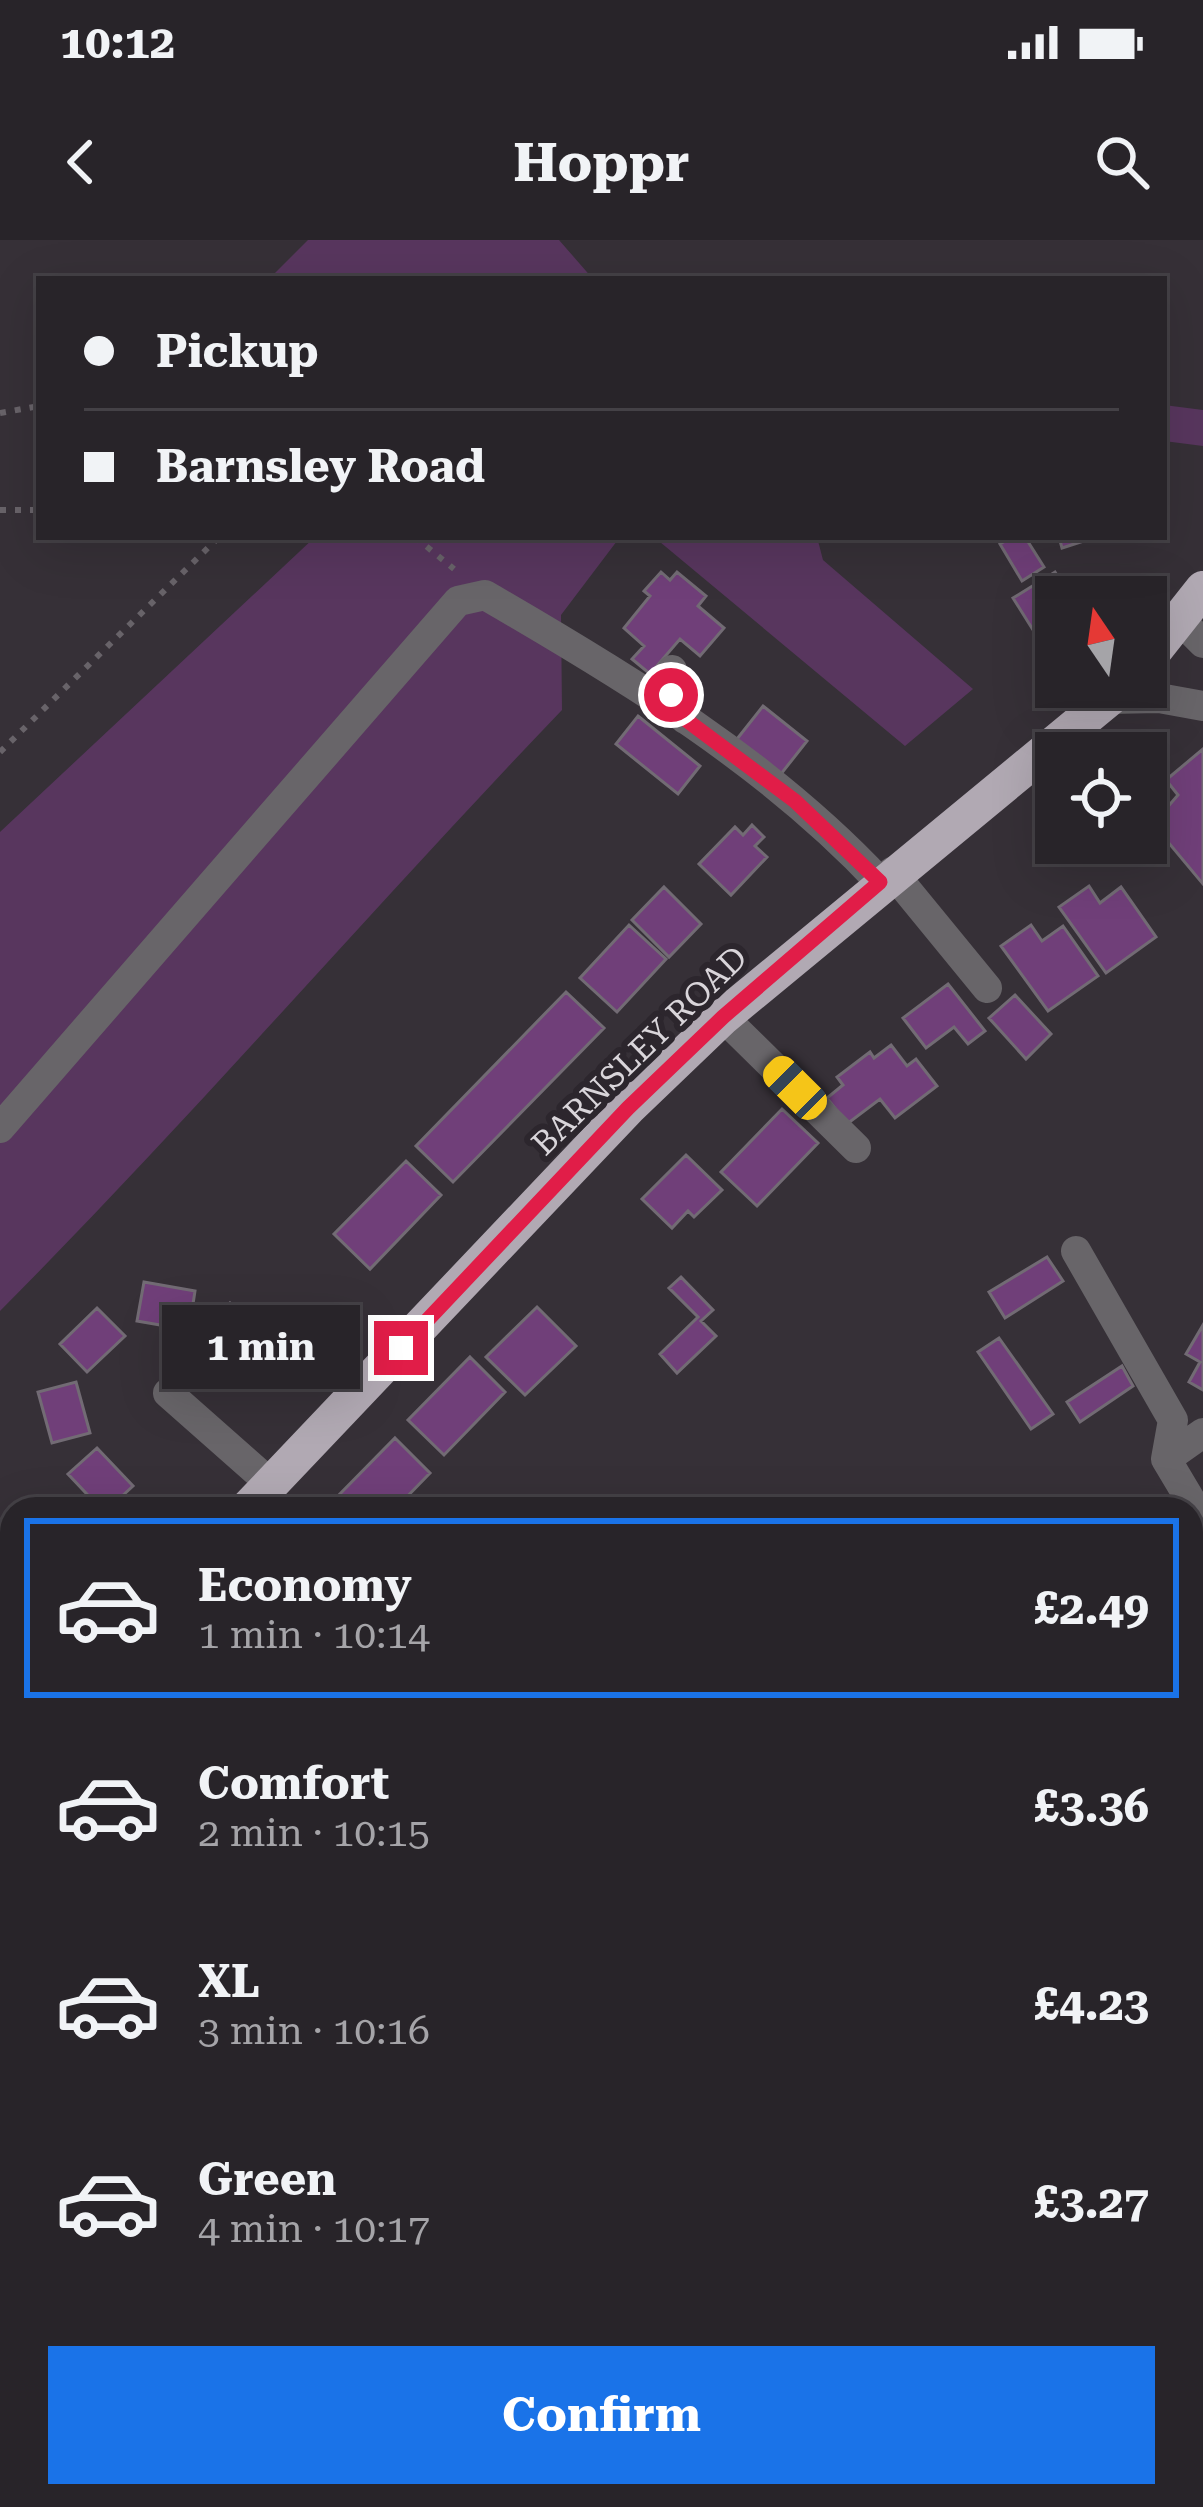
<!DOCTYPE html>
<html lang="en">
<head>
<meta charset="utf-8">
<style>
  :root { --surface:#282429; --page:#343035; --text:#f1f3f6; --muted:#a5a4a8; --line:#444146; --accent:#1a73e8 }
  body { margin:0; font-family:"Roboto Serif",serif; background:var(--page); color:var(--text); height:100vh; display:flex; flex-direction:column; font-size:45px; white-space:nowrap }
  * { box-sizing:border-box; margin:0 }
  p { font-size:39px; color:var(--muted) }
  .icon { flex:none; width:66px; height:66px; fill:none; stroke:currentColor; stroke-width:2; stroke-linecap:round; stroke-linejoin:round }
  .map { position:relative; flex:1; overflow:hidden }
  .side { position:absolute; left:0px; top:1257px; width:1203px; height:1011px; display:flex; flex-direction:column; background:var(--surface); border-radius:36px 36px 0 0; box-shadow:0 12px 48px #0002,0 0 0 3px var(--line) }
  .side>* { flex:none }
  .banner { position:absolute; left:36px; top:36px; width:1131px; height:264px; border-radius:0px; box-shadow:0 12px 48px #0002,0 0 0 3px var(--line); display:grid; align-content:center; height:264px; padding:0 48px; background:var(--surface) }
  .needle { width:78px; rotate:347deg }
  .buttons { position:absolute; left:1035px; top:336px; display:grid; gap:24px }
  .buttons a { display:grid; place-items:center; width:132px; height:132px; border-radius:0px; background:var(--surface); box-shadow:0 12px 48px #0002,0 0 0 3px var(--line); font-size:60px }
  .end { position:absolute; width:54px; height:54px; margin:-27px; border:15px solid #e11d48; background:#fff; box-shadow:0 0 0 6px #fff }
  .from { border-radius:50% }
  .bubble { position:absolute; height:84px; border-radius:0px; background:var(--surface); box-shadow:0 12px 48px #0002,0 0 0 3px var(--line); font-size:39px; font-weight:700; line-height:84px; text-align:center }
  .car { position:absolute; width:36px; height:72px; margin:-36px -18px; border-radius:15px; box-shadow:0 0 9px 3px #0007; background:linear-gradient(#f5c518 24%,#345 0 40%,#f5c518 0 76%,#345 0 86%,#f5c518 0) }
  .banner b { display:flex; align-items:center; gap:42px; height:114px; font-size:45px }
  .banner b+b { border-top:3px solid var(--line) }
  .banner i { width:30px; height:30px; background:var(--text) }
  ul { padding:21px 0 0; list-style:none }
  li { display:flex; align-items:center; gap:36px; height:180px; margin:0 24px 18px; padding:0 24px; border:6px solid transparent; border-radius:0px }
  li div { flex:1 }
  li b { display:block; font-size:45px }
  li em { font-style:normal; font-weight:700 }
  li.active { border-color:var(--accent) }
  li>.icon { width:108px; height:108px; stroke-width:1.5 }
  .button { display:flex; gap:24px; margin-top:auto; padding:24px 48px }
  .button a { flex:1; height:138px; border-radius:0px; background:var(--accent); color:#fff; font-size:48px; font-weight:700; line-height:138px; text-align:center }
  .status { display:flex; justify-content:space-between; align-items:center; height:84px; padding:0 60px; background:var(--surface); direction:ltr }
  .status svg { height:33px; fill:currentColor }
  header { display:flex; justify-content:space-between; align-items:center; height:156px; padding:0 48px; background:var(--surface); font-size:54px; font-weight:700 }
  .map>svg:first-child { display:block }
</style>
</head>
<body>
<div class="status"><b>10:12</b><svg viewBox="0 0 49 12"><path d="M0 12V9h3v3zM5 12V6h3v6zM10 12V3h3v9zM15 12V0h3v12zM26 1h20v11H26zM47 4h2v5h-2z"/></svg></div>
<header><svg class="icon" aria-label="back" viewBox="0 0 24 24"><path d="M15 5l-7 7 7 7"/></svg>Hoppr<svg class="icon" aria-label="search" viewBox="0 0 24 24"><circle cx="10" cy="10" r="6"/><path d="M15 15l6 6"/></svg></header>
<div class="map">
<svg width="1203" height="2267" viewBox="0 0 1203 2267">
  <rect width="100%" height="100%" fill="#363037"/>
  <!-- green -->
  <path fill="#58365e" d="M308 0H559L593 39H269Z
    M1164 165 1203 170V206L1164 201Z
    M315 297H620L561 375 562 470C372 668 194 876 0 1071V592Z
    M654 297H817L823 320 973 449 905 506Z"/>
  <!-- building -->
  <path fill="#703f79" stroke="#726b74" stroke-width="3" d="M1012 297H1025L1044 327 1022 341 1000 304Z
    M1059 297H1096L1062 308Z
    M661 332 670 340 677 332 706 356 698 366 724 388 700 416 680 399 650 434 632 419 644 406 624 388 650 356 644 351Z
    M1055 332 1070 357H1056V392L1040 401 1013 358Z
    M763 466 807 501 777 539 733 504Z
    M638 476 700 526 678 554 616 504Z
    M1203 509V644L1153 584 1178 555 1166 540Z
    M752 585 764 597 755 606 767 617 731 655 699 624 735 587 743 595Z
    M1089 646 1100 663 1121 647 1156 697 1106 733 1059 667Z
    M664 647 701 684 669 717 632 680Z
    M629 685 666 719 617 772 580 738Z
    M1031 685 1042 701 1063 686 1098 736 1048 771 1001 706Z
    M948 744 985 791 968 804 954 787 926 808 903 778Z
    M566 752 604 788 453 942 416 906Z
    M1015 755 1051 794 1026 819 989 778Z
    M891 805 907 826 916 819 937 846 895 878 880 859 847 884 827 858 843 845 837 837 870 812 874 818Z
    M782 869 818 903 757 966 721 932Z
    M686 915 722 950 694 977 688 971 672 988 642 959Z
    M406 921 441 955 370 1029 334 994Z
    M1047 1017 1063 1041 1005 1078 989 1052Z
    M681 1037 713 1070 701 1081 716 1096 677 1133 660 1114 698 1077 669 1048Z
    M144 1042 195 1051 189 1090 137 1081Z
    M230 1063 283 1115 254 1144 201 1093Z
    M537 1067 576 1106 525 1155 486 1117Z
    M97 1068 125 1096 87 1132 60 1104Z
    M1203 1085V1150L1189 1142 1200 1122 1186 1114Z
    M999 1098 1053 1174 1031 1189 978 1112Z
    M470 1117 505 1152 444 1215 408 1180Z
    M1122 1126 1133 1146 1080 1182 1067 1162Z
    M76 1142 90 1193 52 1203 38 1152Z
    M395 1198 430 1233 395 1269H341L333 1261Z
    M97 1208 133 1246 108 1269H101L68 1234Z
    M0 1734 12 1736V1772L0 1770Z
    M5 1962 12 1969V2039L0 2027V1966Z
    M391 2256H412L422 2267H379Z"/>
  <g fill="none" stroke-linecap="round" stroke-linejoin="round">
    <!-- path -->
    <path stroke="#686369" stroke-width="6" stroke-dasharray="6 9" stroke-linecap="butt" d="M0 173 39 166
      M0 270H39
      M415 297 454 329
      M0 512 219 297
      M0 1433 12 1442
      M0 1699 12 1698
      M1191 1902 1203 1892
      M471 2256 483 2267
      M535 2267 547 2256"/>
    <!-- minor -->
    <path stroke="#686569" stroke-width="30" d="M1180 380 1203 403
      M672 430 671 456 685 479
      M1109 459 1159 458 1203 466
      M892 632 987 748
      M723 777 856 908
      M0 888 458 361 485 355C625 436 769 523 880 642
      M1076 1011 1173 1180 1166 1219
      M168 1153 271 1244
      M1203 1193 1166 1219 1203 1281
      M0 1574 12 1587
      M0 1842 12 1854
      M293 2267 304 2256"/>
    <!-- highway -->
    <path stroke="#b1a9b3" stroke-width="36" d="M1146 421 1203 349
      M247 1269 628 868 723 777 1123 447
      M0 1523 12 1510"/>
  </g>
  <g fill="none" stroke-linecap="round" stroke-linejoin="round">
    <!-- route -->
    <path stroke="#e11d48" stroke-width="15" d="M401 1108 628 868 723 777 880 642 795 561 685 479 671 455"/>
  </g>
  <g text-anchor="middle" stroke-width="12" stroke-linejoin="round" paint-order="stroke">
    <!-- street labels -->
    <g font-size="33" fill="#d9d5da" stroke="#2c262d">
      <text transform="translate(639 810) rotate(-44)" y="12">BARNSLEY ROAD</text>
    </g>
  </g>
</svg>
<div class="buttons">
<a><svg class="needle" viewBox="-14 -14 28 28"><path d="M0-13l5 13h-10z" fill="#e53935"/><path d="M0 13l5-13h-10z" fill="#a5a4a8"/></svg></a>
<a><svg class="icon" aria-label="locate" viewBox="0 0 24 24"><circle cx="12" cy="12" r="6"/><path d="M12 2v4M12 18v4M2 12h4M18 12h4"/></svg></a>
</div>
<i class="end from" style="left:671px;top:455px"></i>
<i class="end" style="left:401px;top:1108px"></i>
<div class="bubble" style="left:162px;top:1065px;width:198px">1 min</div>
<i class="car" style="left:795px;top:848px;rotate:315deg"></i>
<div class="banner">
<b><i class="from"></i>Pickup</b>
<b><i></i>Barnsley Road</b>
</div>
<section class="side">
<ul>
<li class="active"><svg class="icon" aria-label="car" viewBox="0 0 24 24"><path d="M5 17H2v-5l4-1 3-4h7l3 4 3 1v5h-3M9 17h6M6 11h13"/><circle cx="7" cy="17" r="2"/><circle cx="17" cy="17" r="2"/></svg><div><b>Economy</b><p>1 min · 10:14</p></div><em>£2.49</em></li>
<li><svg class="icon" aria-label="car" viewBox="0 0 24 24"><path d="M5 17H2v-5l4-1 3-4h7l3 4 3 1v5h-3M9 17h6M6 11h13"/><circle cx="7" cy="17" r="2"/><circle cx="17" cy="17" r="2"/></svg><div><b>Comfort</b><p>2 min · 10:15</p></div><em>£3.36</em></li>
<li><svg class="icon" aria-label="car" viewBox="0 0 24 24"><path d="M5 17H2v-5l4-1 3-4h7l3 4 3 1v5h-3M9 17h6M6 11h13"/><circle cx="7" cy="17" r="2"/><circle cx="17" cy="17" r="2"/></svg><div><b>XL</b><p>3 min · 10:16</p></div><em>£4.23</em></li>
<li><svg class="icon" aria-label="car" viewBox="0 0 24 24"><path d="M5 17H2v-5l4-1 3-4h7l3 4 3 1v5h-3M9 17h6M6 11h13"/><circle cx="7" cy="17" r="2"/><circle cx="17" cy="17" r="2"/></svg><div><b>Green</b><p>4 min · 10:17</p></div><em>£3.27</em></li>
</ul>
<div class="button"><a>Confirm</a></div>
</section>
</div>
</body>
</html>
